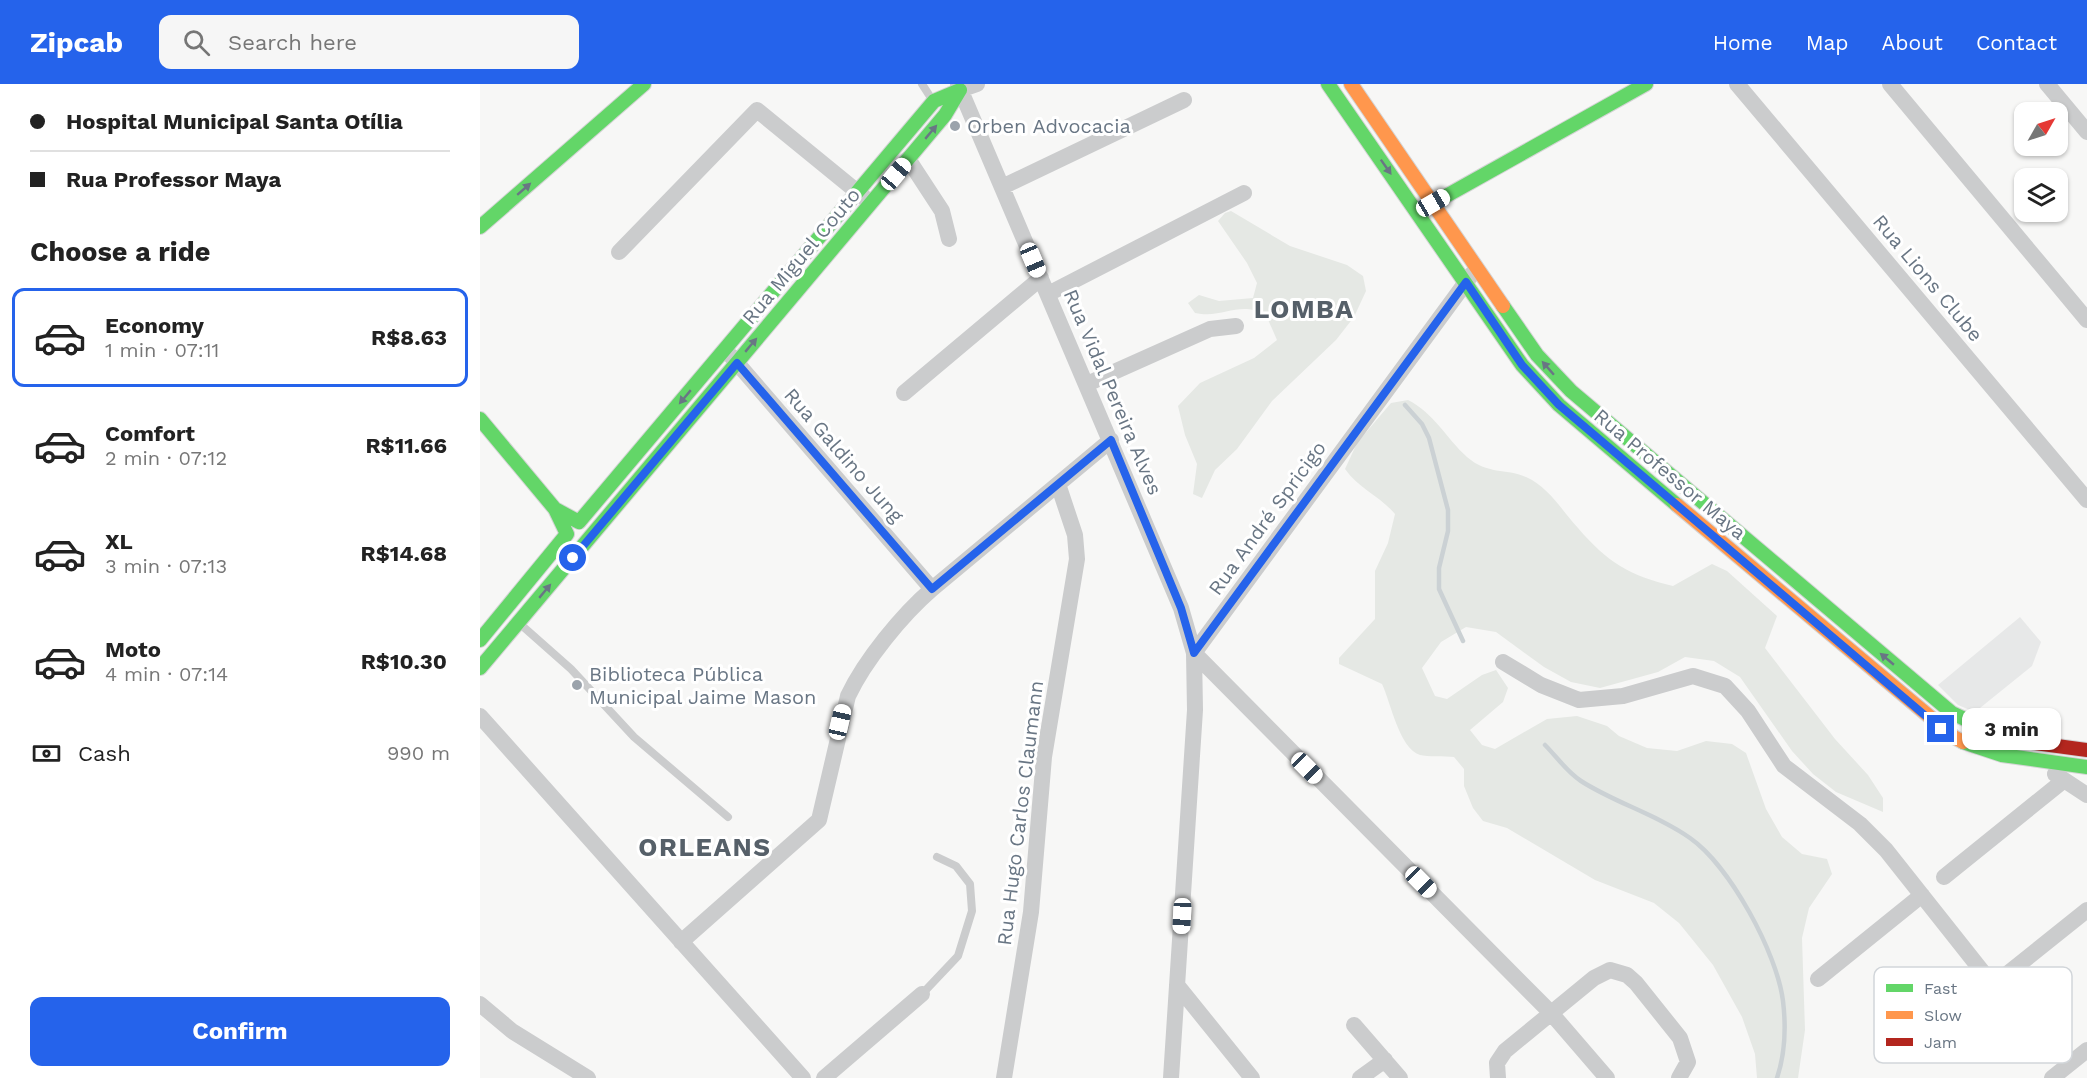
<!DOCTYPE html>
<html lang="en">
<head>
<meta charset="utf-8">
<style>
  :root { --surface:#fff; --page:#f6f6f6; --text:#222; --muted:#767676; --line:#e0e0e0; --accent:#2563eb }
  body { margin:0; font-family:"Work Sans",sans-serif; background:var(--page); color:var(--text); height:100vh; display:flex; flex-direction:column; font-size:22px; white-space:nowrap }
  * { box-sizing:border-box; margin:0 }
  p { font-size:20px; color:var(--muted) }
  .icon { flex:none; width:33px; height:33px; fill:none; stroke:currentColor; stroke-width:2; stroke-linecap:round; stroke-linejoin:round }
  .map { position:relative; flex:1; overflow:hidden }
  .details { display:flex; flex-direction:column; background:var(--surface); width:480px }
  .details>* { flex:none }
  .hud { display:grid; align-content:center; height:132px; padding:0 30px; background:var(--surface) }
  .needle { width:39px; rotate:51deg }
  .buttons { position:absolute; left:1534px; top:18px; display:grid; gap:12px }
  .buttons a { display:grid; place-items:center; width:54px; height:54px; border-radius:12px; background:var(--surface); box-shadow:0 2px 4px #0004; font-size:30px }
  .end { position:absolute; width:27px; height:27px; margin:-14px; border:8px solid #2563eb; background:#fff; box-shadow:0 0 0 3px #fff }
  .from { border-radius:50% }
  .bubble { position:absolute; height:42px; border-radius:12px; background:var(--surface); box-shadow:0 2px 4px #0004; font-size:20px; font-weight:700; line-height:42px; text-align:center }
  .car { position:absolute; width:18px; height:36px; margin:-18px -9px; border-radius:8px; box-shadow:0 0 4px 2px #0007; background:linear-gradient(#fff 24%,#345 0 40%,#fff 0 76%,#345 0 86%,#fff 0) }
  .hud b { display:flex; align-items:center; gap:21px; height:57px; font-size:22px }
  .hud b+b { border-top:2px solid var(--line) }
  .hud i { width:15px; height:15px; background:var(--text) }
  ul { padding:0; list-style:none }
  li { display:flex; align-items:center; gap:18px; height:99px; margin:0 12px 9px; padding:0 18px; border:3px solid transparent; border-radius:12px }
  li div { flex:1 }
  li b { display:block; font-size:22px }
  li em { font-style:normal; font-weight:700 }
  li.active { border-color:var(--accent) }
  li>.icon { width:54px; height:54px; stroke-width:1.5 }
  h2 { padding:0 30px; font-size:27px; line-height:72px }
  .pay { display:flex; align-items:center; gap:15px; height:66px; padding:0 30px; font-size:22px }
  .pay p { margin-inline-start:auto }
  .cta { display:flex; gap:12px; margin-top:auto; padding:12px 30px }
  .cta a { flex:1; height:69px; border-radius:12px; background:var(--accent); color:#fff; font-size:24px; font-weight:700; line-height:69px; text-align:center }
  header { display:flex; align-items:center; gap:36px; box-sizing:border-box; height:84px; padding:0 30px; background:var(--accent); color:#fff }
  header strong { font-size:28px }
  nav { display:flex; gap:33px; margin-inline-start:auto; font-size:21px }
  .search { width:420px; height:54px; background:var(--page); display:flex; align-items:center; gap:15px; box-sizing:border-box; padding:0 21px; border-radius:12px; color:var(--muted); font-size:22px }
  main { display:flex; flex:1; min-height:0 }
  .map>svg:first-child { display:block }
</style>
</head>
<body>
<header>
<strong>Zipcab</strong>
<div class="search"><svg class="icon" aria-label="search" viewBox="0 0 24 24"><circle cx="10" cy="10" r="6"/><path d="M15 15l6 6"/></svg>Search here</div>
<nav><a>Home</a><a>Map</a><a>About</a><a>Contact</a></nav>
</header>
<main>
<section class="details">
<div class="hud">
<b><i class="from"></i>Hospital Municipal Santa Otília</b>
<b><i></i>Rua Professor Maya</b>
</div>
<h2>Choose a ride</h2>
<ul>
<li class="active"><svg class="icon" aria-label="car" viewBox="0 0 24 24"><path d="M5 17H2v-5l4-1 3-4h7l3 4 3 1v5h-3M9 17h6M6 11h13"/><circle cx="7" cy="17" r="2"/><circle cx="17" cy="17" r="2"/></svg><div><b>Economy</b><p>1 min · 07:11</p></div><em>R$8.63</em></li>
<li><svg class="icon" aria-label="car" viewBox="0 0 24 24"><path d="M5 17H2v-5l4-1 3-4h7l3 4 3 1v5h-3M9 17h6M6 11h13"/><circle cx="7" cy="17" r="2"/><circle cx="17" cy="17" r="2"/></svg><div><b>Comfort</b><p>2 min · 07:12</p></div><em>R$11.66</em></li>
<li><svg class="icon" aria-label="car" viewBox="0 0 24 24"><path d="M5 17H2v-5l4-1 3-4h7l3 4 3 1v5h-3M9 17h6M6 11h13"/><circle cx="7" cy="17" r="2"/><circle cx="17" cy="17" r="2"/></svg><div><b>XL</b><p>3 min · 07:13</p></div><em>R$14.68</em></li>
<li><svg class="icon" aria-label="car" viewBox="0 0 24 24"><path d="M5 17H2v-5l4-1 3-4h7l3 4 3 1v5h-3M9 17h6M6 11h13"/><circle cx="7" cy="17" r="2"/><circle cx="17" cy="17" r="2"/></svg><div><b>Moto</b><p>4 min · 07:14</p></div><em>R$10.30</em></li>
</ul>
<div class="pay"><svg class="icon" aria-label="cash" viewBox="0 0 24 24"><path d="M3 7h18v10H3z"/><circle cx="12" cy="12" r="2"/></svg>Cash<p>990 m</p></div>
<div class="cta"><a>Confirm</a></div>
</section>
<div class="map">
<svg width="1607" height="994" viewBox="0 0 1607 994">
  <rect width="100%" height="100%" fill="#f7f7f6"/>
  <!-- built -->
  <path fill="#e7e8e8" d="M1540 533 1561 558 1552 582 1495 628 1478 621 1458 601Z"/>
  <!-- green -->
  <path fill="#e5e8e4" d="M751 127 810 162 867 181 883 192 886 207 874 233 856 256 792 317 757 365 735 386 722 414 713 410 717 380 705 351 698 322 720 299 774 274 797 256 786 231C759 216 744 235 715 229L708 219 719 211 739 217 773 214 777 199 767 179 738 137 745 129Z
    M928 316C954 329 966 354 987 373 1008 391 1025 384 1046 393 1069 403 1082 427 1098 444 1127 478 1150 492 1193 502L1232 480 1247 487 1297 532 1285 564 1355 655 1388 691 1403 714V728L1356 708 1333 690 1312 667 1260 593 1234 577 1205 573 1178 588 1120 604 1091 598 1064 583 1016 548 986 543 961 558 942 584 955 612 967 615 1002 591 1016 586 1028 604 1023 618 990 646 1002 661 1015 665 1067 635 1097 632 1127 642 1139 652 1167 664 1197 667 1226 657 1252 660 1266 669 1286 725 1302 753 1322 770 1347 775 1352 790 1329 824 1322 854 1325 946 1318 994H1277L1275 970 1262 933 1233 881 1199 839 1174 819 1115 796 1027 744 1003 737 993 724 984 702V685L974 673C965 672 947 673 940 671 919 664 911 619 902 600L859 580V574L895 535V487L908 459 915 430C900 412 879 405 865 385L877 359 911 319Z"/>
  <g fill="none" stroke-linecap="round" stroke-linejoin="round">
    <!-- stream -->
    <path stroke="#cbd1d4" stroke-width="4.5" d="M925 321 942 340 949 354 968 426V447L959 484V505L983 557
      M1065 661C1076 672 1087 688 1101 697 1135 719 1176 730 1210 754 1250 782 1297 869 1303 917 1306 942 1305 970 1297 994"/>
    <!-- fast casing -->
    <g stroke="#d4d4d5" stroke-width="16">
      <path id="fast" d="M848 0 1042 281 1079 321 1197 421
        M941 126 1166 0
        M0 143 164 0
        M1023 222 1057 271 1091 307 1472 629 1510 647
        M0 335 75 425 87 450 0 556
        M75 425 99 438 454 17 480 6
        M0 584 465 31 480 6
        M1483 658 1522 671 1607 683"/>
    </g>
    <!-- slow casing -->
    <g stroke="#d4d4d5" stroke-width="16">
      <path id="slow" d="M871 0 1023 222
        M1197 421 1474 653 1483 658"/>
    </g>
    <!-- jam casing -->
    <g stroke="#d4d4d5" stroke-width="16">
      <path id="jam" d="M1510 647 1555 659 1607 666"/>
    </g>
    <!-- lane -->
    <path stroke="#cbcccd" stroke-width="8" d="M442 0 453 17
      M39 539 91 585 154 653 248 733
      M442 910 478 872 492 827 490 800 476 782 457 773"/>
    <!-- street -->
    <path stroke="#cbcccd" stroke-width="16" d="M478 0 701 524 714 569 1071 929 1127 994
      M1257 0 1607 416
      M1410 0 1607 236
      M1567 0 1607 48
      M480 6 497 0
      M428 75 462 127 469 155
      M522 103 704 16
      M139 168 277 26 386 115
      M568 210 764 109
      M251 272 452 505
      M607 300 730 245 756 242
      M424 309 561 194
      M1023 578 1061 601 1099 616 1143 612 1213 592 1245 602 1268 627 1304 682 1380 740 1406 766 1513 901
      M0 632 323 994
      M1575 690 1607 711
      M1464 793 1583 697
      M201 858 339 736 368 612C385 576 422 531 452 505L631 356
      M1338 895 1442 811
      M697 901 772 994
      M0 920 32 947 108 994
      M1472 934 1607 826
      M874 941 920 994
      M344 994 442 910
      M524 994 551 828 564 673 597 475 595 451 578 400
      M691 994 715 626 714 569 992 190
      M880 994 905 976
      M1018 994 1017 979 1025 967 1114 894 1130 886 1147 891 1156 899 1200 954 1208 978 1199 994
      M1572 994 1607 966"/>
    <!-- fast -->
    <use href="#fast" stroke="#63d668" stroke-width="14"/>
    <!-- slow -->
    <use href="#slow" stroke="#ff974d" stroke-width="14"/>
    <!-- jam -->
    <use href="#jam" stroke="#b3261e" stroke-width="14"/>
  </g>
  <!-- one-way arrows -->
  <defs><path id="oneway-solid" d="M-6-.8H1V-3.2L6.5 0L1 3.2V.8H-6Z" transform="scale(1.5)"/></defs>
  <g fill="#697684">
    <use href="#oneway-solid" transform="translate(451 48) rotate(-50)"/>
    <use href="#oneway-solid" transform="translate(906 83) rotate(55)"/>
    <use href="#oneway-solid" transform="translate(44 105) rotate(-41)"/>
    <use href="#oneway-solid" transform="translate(271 261) rotate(-50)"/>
    <use href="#oneway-solid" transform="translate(1068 284) rotate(-131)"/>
    <use href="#oneway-solid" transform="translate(205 313) rotate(130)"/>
    <use href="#oneway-solid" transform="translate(65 507) rotate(-50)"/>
    <use href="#oneway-solid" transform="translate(1407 575) rotate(-140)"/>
  </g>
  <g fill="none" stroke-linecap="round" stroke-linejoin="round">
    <!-- route -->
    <path stroke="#2563eb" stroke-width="8" d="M93 474 257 279 452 505 631 356 701 524 714 569 986 198 1042 281 1079 321 1461 645"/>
  </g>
  <!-- markers -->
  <g fill="#9ba3ac" stroke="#fff" stroke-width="2">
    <circle cx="475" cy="42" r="6"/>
    <circle cx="97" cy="601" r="6"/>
  </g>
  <g text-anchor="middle" stroke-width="6" stroke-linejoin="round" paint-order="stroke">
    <!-- poi labels -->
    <g font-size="20" fill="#697684" stroke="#fff" text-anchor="start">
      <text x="487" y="49">Orben Advocacia</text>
      <text x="109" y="597">Biblioteca Pública<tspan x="109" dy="23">Municipal Jaime Mason</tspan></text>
    </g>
    <!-- street labels -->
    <g font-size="20" fill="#697684" stroke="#fff">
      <text transform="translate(321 172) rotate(-50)" y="7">Rua Miguel Couto</text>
      <text transform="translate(1448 194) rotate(50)" y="7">Rua Lions Clube</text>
      <text transform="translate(633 308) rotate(67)" y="7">Rua Vidal Pereira Alves</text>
      <text transform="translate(364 371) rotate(49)" y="7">Rua Galdino Jung</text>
      <text transform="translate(1190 390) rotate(40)" y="7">Rua Professor Maya</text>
      <text transform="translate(787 434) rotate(-54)" y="7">Rua André Spricigo</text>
      <text transform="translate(540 729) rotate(-83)" y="7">Rua Hugo Carlos Claumann</text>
    </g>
    <!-- district labels -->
    <g font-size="26" font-weight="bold" letter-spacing="1.5" fill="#566069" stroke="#fff">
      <text x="824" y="234">LOMBA</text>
      <text x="225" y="772">ORLEANS</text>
    </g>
  </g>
  <!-- legend -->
  <rect x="1394" y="883" width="198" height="96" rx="9" fill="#fff" stroke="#d2d6da" stroke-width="1.5"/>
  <rect x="1406" y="900" width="27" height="8" fill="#63d668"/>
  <rect x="1406" y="927" width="27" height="8" fill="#ff974d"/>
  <rect x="1406" y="954" width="27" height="8" fill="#b3261e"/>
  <g font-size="16" fill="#697684">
    <text x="1444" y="910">Fast</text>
    <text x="1444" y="937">Slow</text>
    <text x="1444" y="964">Jam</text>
  </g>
</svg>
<div class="buttons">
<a><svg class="needle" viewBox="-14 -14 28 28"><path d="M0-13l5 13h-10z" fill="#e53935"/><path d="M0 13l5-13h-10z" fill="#767676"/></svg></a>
<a><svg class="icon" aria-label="layers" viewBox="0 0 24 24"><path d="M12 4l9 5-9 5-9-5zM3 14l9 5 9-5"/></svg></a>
</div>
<i class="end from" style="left:93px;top:474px"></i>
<i class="end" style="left:1461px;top:645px"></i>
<div class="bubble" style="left:1482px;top:624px;width:99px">3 min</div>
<i class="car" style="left:416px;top:90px;rotate:40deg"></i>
<i class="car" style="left:953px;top:119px;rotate:60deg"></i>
<i class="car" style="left:553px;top:176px;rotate:157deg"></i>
<i class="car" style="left:360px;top:638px;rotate:13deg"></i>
<i class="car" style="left:827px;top:684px;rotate:135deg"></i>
<i class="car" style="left:941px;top:798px;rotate:135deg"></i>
<i class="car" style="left:702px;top:832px;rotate:183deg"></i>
</div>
</main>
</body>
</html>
